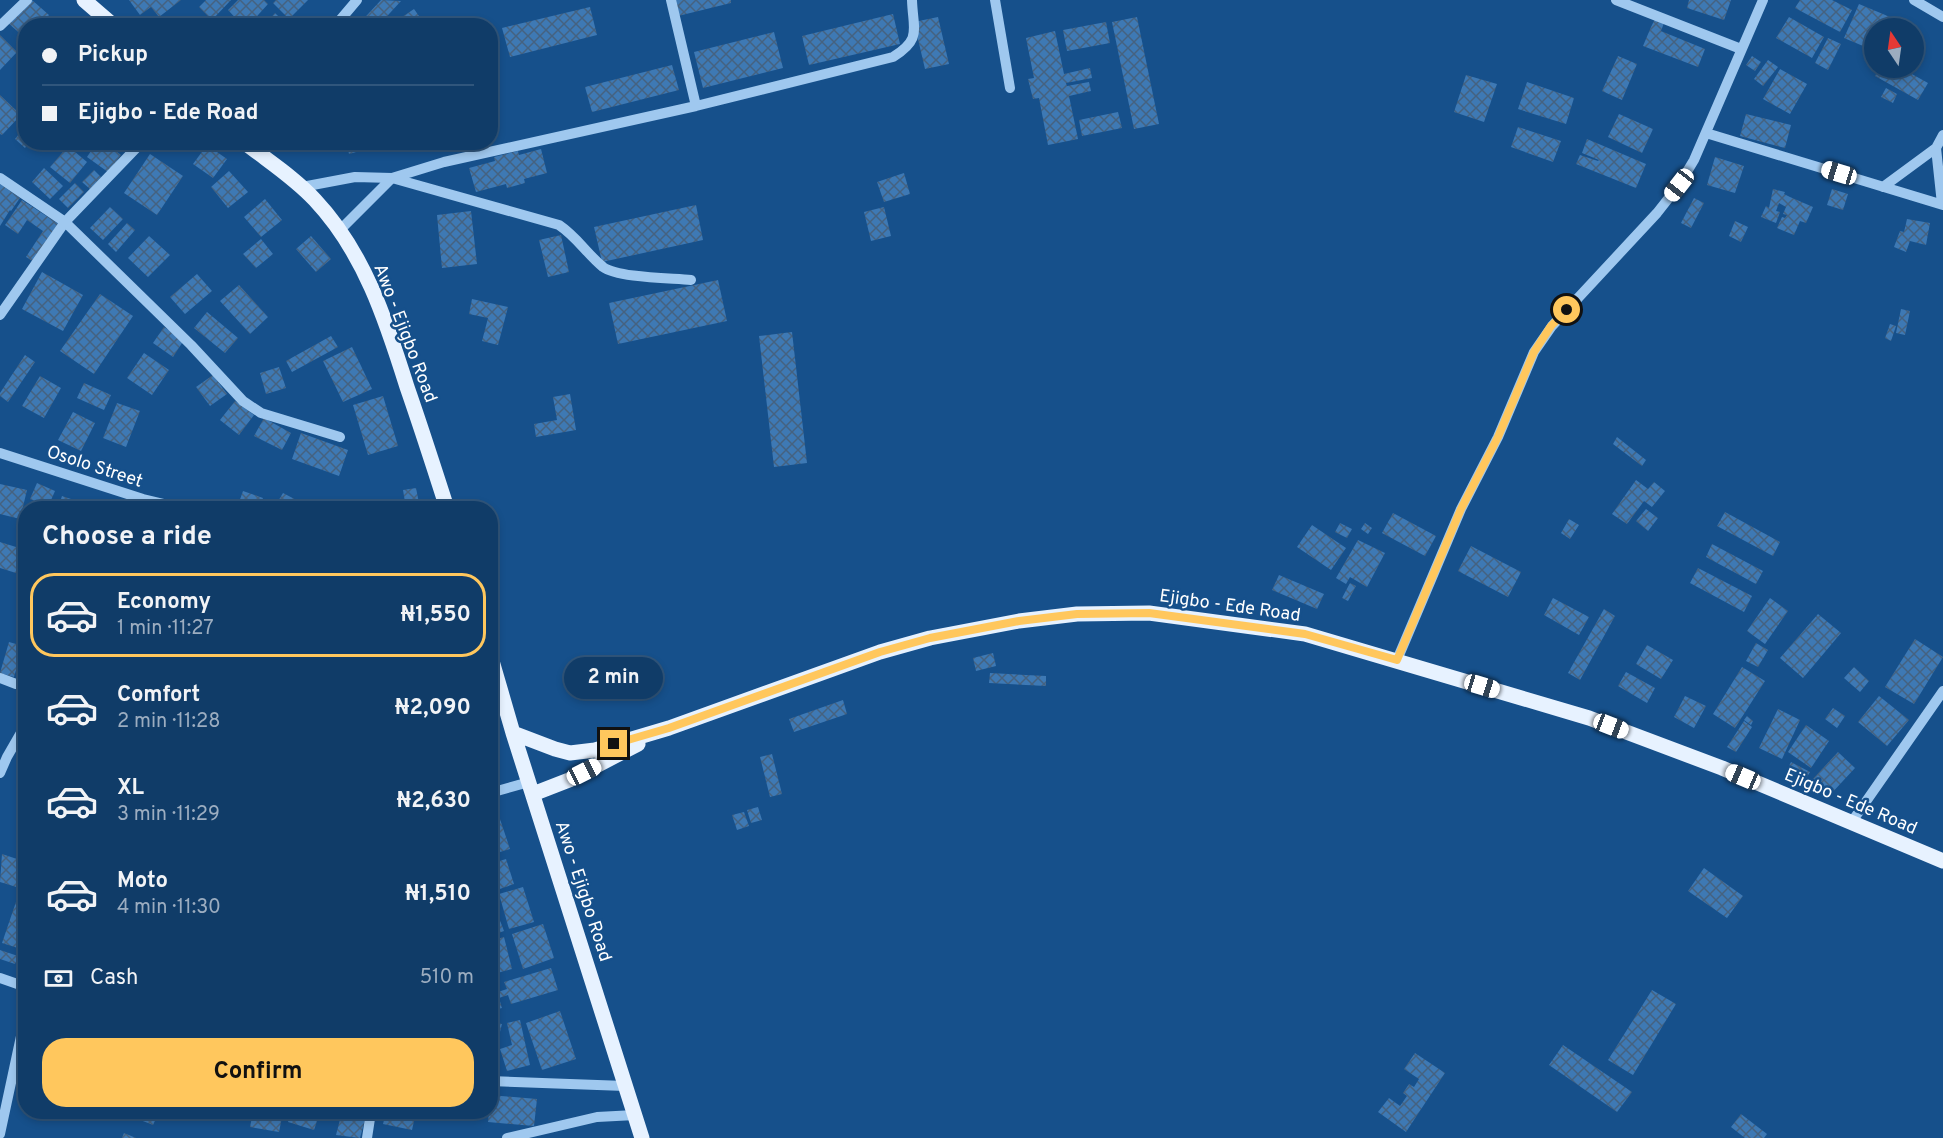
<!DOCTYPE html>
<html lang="en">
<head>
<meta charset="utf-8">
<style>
  :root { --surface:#103c68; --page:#19436e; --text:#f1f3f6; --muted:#9cadc0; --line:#30567c; --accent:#ffc75d }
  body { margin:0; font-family:Overpass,sans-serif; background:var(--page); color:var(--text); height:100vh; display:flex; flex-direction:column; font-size:22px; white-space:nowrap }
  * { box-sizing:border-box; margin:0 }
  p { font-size:20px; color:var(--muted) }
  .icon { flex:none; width:33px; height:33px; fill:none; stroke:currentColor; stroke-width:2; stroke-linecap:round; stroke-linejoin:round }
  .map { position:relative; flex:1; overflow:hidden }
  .side { position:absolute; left:18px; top:501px; width:480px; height:618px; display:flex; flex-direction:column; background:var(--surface); border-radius:24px; box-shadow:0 3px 9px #0003,0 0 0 2px var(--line) }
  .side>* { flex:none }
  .hud { position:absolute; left:18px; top:18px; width:480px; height:132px; border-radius:24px; box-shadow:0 3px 9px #0003,0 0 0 2px var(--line); display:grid; align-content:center; height:132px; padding:0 24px; background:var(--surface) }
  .needle { width:39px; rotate:347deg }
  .fabs { position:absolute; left:1864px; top:18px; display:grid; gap:12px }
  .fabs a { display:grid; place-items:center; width:60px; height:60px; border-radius:50%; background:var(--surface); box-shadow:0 3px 9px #0003,0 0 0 2px var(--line); font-size:30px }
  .end { position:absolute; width:27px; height:27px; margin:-14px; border:8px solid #ffc75d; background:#111; box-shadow:0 0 0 3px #111 }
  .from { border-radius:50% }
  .bubble { position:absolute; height:42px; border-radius:21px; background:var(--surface); box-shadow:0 3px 9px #0003,0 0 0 2px var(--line); font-size:20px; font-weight:700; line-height:42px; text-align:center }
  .car { position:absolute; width:18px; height:36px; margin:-18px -9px; border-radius:8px; box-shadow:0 0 4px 2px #0007; background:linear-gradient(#fff 24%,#345 0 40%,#fff 0 76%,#345 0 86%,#fff 0) }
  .hud b { display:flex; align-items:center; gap:21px; height:57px; font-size:22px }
  .hud b+b { border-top:2px solid var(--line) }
  .hud i { width:15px; height:15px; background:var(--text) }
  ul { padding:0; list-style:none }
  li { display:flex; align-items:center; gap:18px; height:84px; margin:0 12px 9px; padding:0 12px; border:3px solid transparent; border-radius:24px }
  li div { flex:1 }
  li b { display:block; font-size:22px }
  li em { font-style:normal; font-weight:700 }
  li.active { border-color:var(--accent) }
  li>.icon { width:54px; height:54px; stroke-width:1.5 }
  h2 { padding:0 24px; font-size:27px; line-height:72px }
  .pay { display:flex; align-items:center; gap:15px; height:66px; padding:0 24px; font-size:22px }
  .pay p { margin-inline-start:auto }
  .button { display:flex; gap:12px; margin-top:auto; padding:12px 24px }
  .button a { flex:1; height:69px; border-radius:24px; background:var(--accent); color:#111; font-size:24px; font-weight:700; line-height:69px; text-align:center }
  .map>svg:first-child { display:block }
</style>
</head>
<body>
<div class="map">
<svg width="1943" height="1138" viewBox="0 0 1943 1138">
  <defs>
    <pattern id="building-cross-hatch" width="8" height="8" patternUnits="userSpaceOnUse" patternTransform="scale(1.5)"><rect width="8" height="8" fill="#3e79b4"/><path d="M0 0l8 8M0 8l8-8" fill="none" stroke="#456280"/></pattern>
  </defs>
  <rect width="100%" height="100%" fill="#16508b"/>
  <!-- building -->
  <path fill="url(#building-cross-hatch)" d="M27 0H32L49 15 40 26H26V39L7 22Z
    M129 0H181L159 17 151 7 140 15Z
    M206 0H231L212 20 199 7Z
    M238 0H264L268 4 248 26H243L228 10Z
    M276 0H308L289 19 273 3Z
    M381 0 401 1 378 26H357Z
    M674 0H731V3L678 16Z
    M1689 0H1731L1724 20 1687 8Z
    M1800 0H1832L1852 10 1840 32 1795 8Z
    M1859 4 1890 17 1885 28H1875V51L1844 38Z
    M590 7 597 35 510 57 502 28Z
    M414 9 426 26H403L399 19Z
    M275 13 283 21 279 26H255L264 16 268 21Z
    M893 14 900 44 809 65 802 36Z
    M938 17 949 64 925 69 914 22Z
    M1137 17 1159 124 1134 129 1112 22Z
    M1789 17 1824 37 1812 58 1776 38Z
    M216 19 222 26H210Z
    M1655 19 1664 23 1661 31 1651 27Z
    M1106 22 1110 43 1067 51 1063 30Z
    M1651 27 1705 49 1698 67 1643 46Z
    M1055 31 1064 74 1090 68 1092 78 1066 83 1067 86 1089 82 1091 91 1069 96 1078 139 1048 145 1039 98 1033 99 1028 79 1034 78 1026 38Z
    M774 32 783 68 703 88 694 52Z
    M0 35 17 52 0 70Z
    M1828 38 1841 44 1828 70 1815 63Z
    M1618 56 1637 64 1622 100 1602 91Z
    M1752 56 1761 62 1755 71 1746 65Z
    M1768 60 1778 67 1763 86 1754 79Z
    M672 65 679 90 592 112 585 87Z
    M1880 68H1901L1928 83 1918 100 1875 76Z
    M1780 69 1807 84 1790 114 1763 99Z
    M1466 75 1497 84 1484 122 1454 112Z
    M1527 82 1574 98 1566 124 1518 109Z
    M26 88V100L20 95Z
    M1886 88 1897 94 1893 103 1881 97Z
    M0 95 21 115 2 135 0 134Z
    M1118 112 1122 128 1082 136 1079 120Z
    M1619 114 1653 129 1642 153 1608 137Z
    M1746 114 1791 125 1785 148 1740 136Z
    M26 125V142H29L25 148 15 139Z
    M1518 127 1561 141 1553 162 1511 147Z
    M1587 139 1646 164 1636 188 1576 164 1580 155 1598 161 1599 160 1582 153Z
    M69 142H83L79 149Z
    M97 142H104L121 155 108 172 87 157Z
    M358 142 360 151 349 154 347 145Z
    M207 145 227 159 213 178 193 164Z
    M68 146 87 162 70 183 50 167Z
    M541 149 547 173 524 179 525 183 507 188 506 184 476 192 469 168 495 161 494 157 518 151 519 155Z
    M150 154 183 176 157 215 124 193Z
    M1715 157 1744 166 1735 193 1707 185Z
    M44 168 63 186 50 199 32 182Z
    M94 170 101 177 90 189 82 182Z
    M229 171 248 192 228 208 211 187Z
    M904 173 910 194 884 202 877 182Z
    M75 183 84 192 68 208 59 199Z
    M0 184 20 198 11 211 10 210 0 226Z
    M1773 189 1785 192 1784 194 1790 197 1813 207 1806 223 1800 221 1794 235 1777 228 1782 217 1785 218 1787 215 1783 214 1786 207 1779 203 1776 211 1780 212 1776 223 1761 217 1766 206 1769 208Z
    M1832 189 1848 194 1843 210 1827 205Z
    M1694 198 1704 203 1691 228 1681 223Z
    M265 199 282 220 261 237 244 217Z
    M22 200 60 225 34 262 26 257 43 231 27 220 18 234 5 225Z
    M696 205 703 240 602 262 594 227Z
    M110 207 123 219 103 240 90 228Z
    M884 207 891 236 871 241 864 212Z
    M471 211 477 264 442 268 437 215Z
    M1907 219 1930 223 1926 245 1910 241 1906 252 1894 247 1900 231 1904 232Z
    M1735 221 1748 227 1741 242 1729 236Z
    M127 223 135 230 116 252 108 244Z
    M561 235 569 272 548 277 539 240Z
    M149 236 170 255 148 277 128 258Z
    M311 236 331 259 316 272 296 249Z
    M261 239 273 254 256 268 243 254Z
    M42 272 83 295 63 331 22 309Z
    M197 274 212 291 185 314 170 297Z
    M718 280 727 321 618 344 609 303Z
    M239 285 268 317 250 334 220 301Z
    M100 294 133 316 94 374 60 351Z
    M472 299 508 307 498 345 482 341 488 318 469 314Z
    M1901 309 1910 311 1905 335 1896 333Z
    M207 312 238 338 225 353 194 328Z
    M1890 324 1896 326 1891 341 1885 338Z
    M164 327 184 340 173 357 153 343Z
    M792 332 807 463 774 467 759 336Z
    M331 336 338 347 292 372 286 361Z
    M352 347 372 389 343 402 323 361Z
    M144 353 169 370 152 395 127 378Z
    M25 355 35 362 8 402 0 396V393Z
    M279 367 286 388 266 394 260 373Z
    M213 375 227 394 210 406 196 387Z
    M40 376 61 388 44 418 22 406Z
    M84 383 111 395 104 410 77 398Z
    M570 394 576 430 536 437 534 424 557 420 553 397Z
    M383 396 398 446 368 455 353 405Z
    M235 401 254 415 239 435 220 420Z
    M117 403 140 411 126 447 103 438Z
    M73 412 95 423 81 451 58 440Z
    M264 418 291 433 282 450 254 436Z
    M301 433 348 450 339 476 292 459Z
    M1617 437 1646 460 1642 466 1613 444Z
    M1636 480 1648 489 1654 482 1665 491 1652 507 1644 501 1627 524 1612 514Z
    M37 483 55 491 48 507 30 499Z
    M0 484 27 490 20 519 0 514Z
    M416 488 420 508H406L403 490Z
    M243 491 263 498 259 508H237Z
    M283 493 304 504 301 508H274Z
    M62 496 77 501 74 508H58Z
    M1646 509 1658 518 1648 531 1636 521Z
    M1725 512 1780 542 1773 556 1717 526Z
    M1393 513 1436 536 1425 556 1382 533Z
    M26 519V555L22 554 16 573 0 568V542L16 547Z
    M1569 519 1579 525 1570 539 1561 533Z
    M1340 523 1352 529 1347 538 1335 532Z
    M1365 523 1372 528 1368 534 1361 529Z
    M1312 525 1346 548 1331 570 1297 547Z
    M1358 540 1385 553 1367 587 1350 577 1346 584 1336 578Z
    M1712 544 1763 571 1756 584 1706 557Z
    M1471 546 1521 572 1508 597 1458 571Z
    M1698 568 1752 596 1744 612 1690 583Z
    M1279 575 1324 594 1317 609 1272 590Z
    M1350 583 1356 586 1348 601 1342 598Z
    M1553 598 1589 617 1579 635 1544 615Z
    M1770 598 1788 611 1765 644 1747 631Z
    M1604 609 1615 616 1580 680 1568 673Z
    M1818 614 1841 633 1803 678 1780 658Z
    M1915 639 1943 657 1914 704 1885 687Z
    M9 642 23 646 14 677 0 673Z
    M1756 643 1768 650 1758 667 1746 661Z
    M1647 645 1673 660 1661 679 1636 664Z
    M993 653 996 666 976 671 973 658Z
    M1742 667 1765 681 1735 728 1713 714Z
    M1854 667 1869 681 1860 692 1844 678Z
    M1626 672 1655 688 1647 703 1618 686Z
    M990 673 1046 676V686L989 683Z
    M1685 696 1706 706 1694 728 1674 717Z
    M1879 696 1909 720 1887 746 1858 722Z
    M843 700 847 714 794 732 789 719Z
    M1833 708 1845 716 1837 728 1825 719Z
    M1778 709 1800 720 1782 759 1759 748Z
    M1747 716 1753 721 1751 725 1744 720Z
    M1744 721 1752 727 1736 752 1727 747Z
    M1806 725 1829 741 1811 768 1788 752Z
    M1838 752 1855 768 1829 796 1812 780Z
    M772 754 782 794 770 797 760 757Z
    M1791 762 1810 772 1805 780 1787 770Z
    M494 801 510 849 490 855V802Z
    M758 807 762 820 751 823 747 810Z
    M744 812 749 826 737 830 732 815Z
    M2 854 26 862V890L0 882Z
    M506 859 514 884 494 891 490 881V864Z
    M1704 868 1743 896 1727 918 1688 891Z
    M523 887 534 922 509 929 499 894Z
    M490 894 504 931 490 936Z
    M16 902 26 905V935L21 949 2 943Z
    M543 924 554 958 523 969 512 934Z
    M504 937 512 969 490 975V941Z
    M0 950 18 956 15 964 0 959Z
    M551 968 558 990 511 1004 508 995 499 998 502 1008 490 1011V986L496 985 498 992 507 989 504 982Z
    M1652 990 1676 1004 1633 1075 1608 1060Z
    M560 1011 576 1059 542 1070 526 1023Z
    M520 1020 530 1065 507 1071 500 1049 512 1045 507 1023Z
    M490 1021 502 1024 491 1067H490Z
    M1563 1045 1632 1092 1617 1112 1549 1065Z
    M1415 1053 1445 1073 1406 1132 1378 1112 1389 1098 1400 1106 1407 1096 1403 1093 1409 1084 1414 1087 1419 1079 1404 1069Z
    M490 1095 537 1099 534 1126 488 1122 489 1112H490Z
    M120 1112H159L153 1125Z
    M253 1112H283L279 1132 250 1127Z
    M291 1112H320L314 1130 288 1122Z
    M342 1112H367L360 1138 336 1135Z
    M386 1112H416L412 1130 383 1124Z
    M1741 1114 1767 1134 1764 1138H1745L1731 1127Z
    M124 1133 136 1138H122Z"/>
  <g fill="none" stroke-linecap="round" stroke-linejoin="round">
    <!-- minor -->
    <path stroke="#9fc8ef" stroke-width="10" d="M671 0 696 106
      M995 0 1010 88
      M1616 0 1741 49
      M1914 0 1943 17
      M0 26 27 0
      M335 26 357 0
      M1706 133 1943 205
      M1936 148 1942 204
      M0 178 65 222 191 345 243 401 261 413 340 437
      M302 187 355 177 392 178 559 225C577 237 587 254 603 267 618 278 671 278 691 280
      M1883 187 1936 148 1943 135
      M340 230 392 178 444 162 696 106 893 57C922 39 913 30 912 0
      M0 315 65 222 142 142
      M0 453 143 499 181 508
      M1397 660 1461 509 1498 437 1534 352 1552 326 1657 213 1679 185 1694 160 1763 0
      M0 678 16 684 26 682
      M0 773 7 757 26 724
      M490 793 529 782
      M1851 823 1943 691
      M0 978 26 987
      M490 1081 625 1086
      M0 1134 26 1013
      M367 1138 371 1112
      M507 1138 597 1117 635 1115"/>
    <!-- major -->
    <path stroke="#e7f2ff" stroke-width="15" d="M84 0 114 26
      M244 142C268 161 295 178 315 200 364 252 386 320 407 387 421 427 434 468 447 508
      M490 654 513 733 642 1138
      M513 733 555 749 570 753 595 750 669 728 880 652 930 638 1019 621 1077 614 1149 613 1305 634 1589 718 1722 768 1943 861
      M533 794 569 780 638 744"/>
  </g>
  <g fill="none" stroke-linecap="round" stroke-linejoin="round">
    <!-- route -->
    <path stroke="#ffc75d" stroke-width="8" d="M614 744 669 728 880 652 930 638 1019 621 1077 614 1149 613 1305 634 1397 660 1461 509 1498 437 1534 352 1551 326 1567 310"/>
  </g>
  <g text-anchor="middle" stroke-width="5" stroke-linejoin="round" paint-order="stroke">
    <!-- street labels -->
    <g font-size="18" fill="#fff" stroke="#16508b">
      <text transform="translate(406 333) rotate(69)" y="6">Awo - Ejigbo Road</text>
      <text transform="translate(95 466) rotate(18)" y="6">Osolo Street</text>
      <text transform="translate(1230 605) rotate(8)" y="6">Ejigbo - Ede Road</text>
      <text transform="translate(1851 801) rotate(23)" y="6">Ejigbo - Ede Road</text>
      <text transform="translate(584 891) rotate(72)" y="6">Awo - Ejigbo Road</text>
    </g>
  </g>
</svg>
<div class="fabs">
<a><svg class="needle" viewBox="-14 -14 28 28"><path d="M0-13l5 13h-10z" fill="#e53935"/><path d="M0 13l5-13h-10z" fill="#9cadc0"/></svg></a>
</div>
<i class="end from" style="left:1567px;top:310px"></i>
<i class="end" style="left:614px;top:744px"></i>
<div class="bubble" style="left:564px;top:657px;width:99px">2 min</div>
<i class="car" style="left:1839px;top:173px;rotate:287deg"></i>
<i class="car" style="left:1679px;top:185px;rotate:218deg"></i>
<i class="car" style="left:1482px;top:686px;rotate:107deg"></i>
<i class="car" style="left:1611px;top:726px;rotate:111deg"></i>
<i class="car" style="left:584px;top:772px;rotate:63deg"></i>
<i class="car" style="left:1743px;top:777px;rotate:293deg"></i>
<div class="hud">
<b><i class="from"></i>Pickup</b>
<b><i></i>Ejigbo - Ede Road</b>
</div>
<section class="side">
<h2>Choose a ride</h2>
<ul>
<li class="active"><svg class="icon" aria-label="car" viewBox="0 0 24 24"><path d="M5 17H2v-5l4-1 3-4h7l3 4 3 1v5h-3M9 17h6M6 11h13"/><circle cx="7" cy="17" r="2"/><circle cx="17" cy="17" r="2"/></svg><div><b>Economy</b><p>1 min · 11:27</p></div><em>₦1,550</em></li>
<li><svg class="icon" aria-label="car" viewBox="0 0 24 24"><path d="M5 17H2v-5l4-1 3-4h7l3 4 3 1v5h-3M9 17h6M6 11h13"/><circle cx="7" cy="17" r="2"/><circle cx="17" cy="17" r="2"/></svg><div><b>Comfort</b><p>2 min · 11:28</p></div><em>₦2,090</em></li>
<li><svg class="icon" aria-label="car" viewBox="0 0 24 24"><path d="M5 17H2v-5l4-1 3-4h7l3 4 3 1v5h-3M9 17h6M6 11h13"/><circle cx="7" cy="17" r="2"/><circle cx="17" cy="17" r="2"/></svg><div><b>XL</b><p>3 min · 11:29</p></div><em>₦2,630</em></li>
<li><svg class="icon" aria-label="car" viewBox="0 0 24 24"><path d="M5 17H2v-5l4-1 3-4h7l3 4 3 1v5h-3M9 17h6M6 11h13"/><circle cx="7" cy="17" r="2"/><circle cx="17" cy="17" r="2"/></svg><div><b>Moto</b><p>4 min · 11:30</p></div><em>₦1,510</em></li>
</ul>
<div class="pay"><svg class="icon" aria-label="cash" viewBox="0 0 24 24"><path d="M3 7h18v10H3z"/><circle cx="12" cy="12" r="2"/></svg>Cash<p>510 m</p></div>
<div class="button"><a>Confirm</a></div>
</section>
</div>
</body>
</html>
